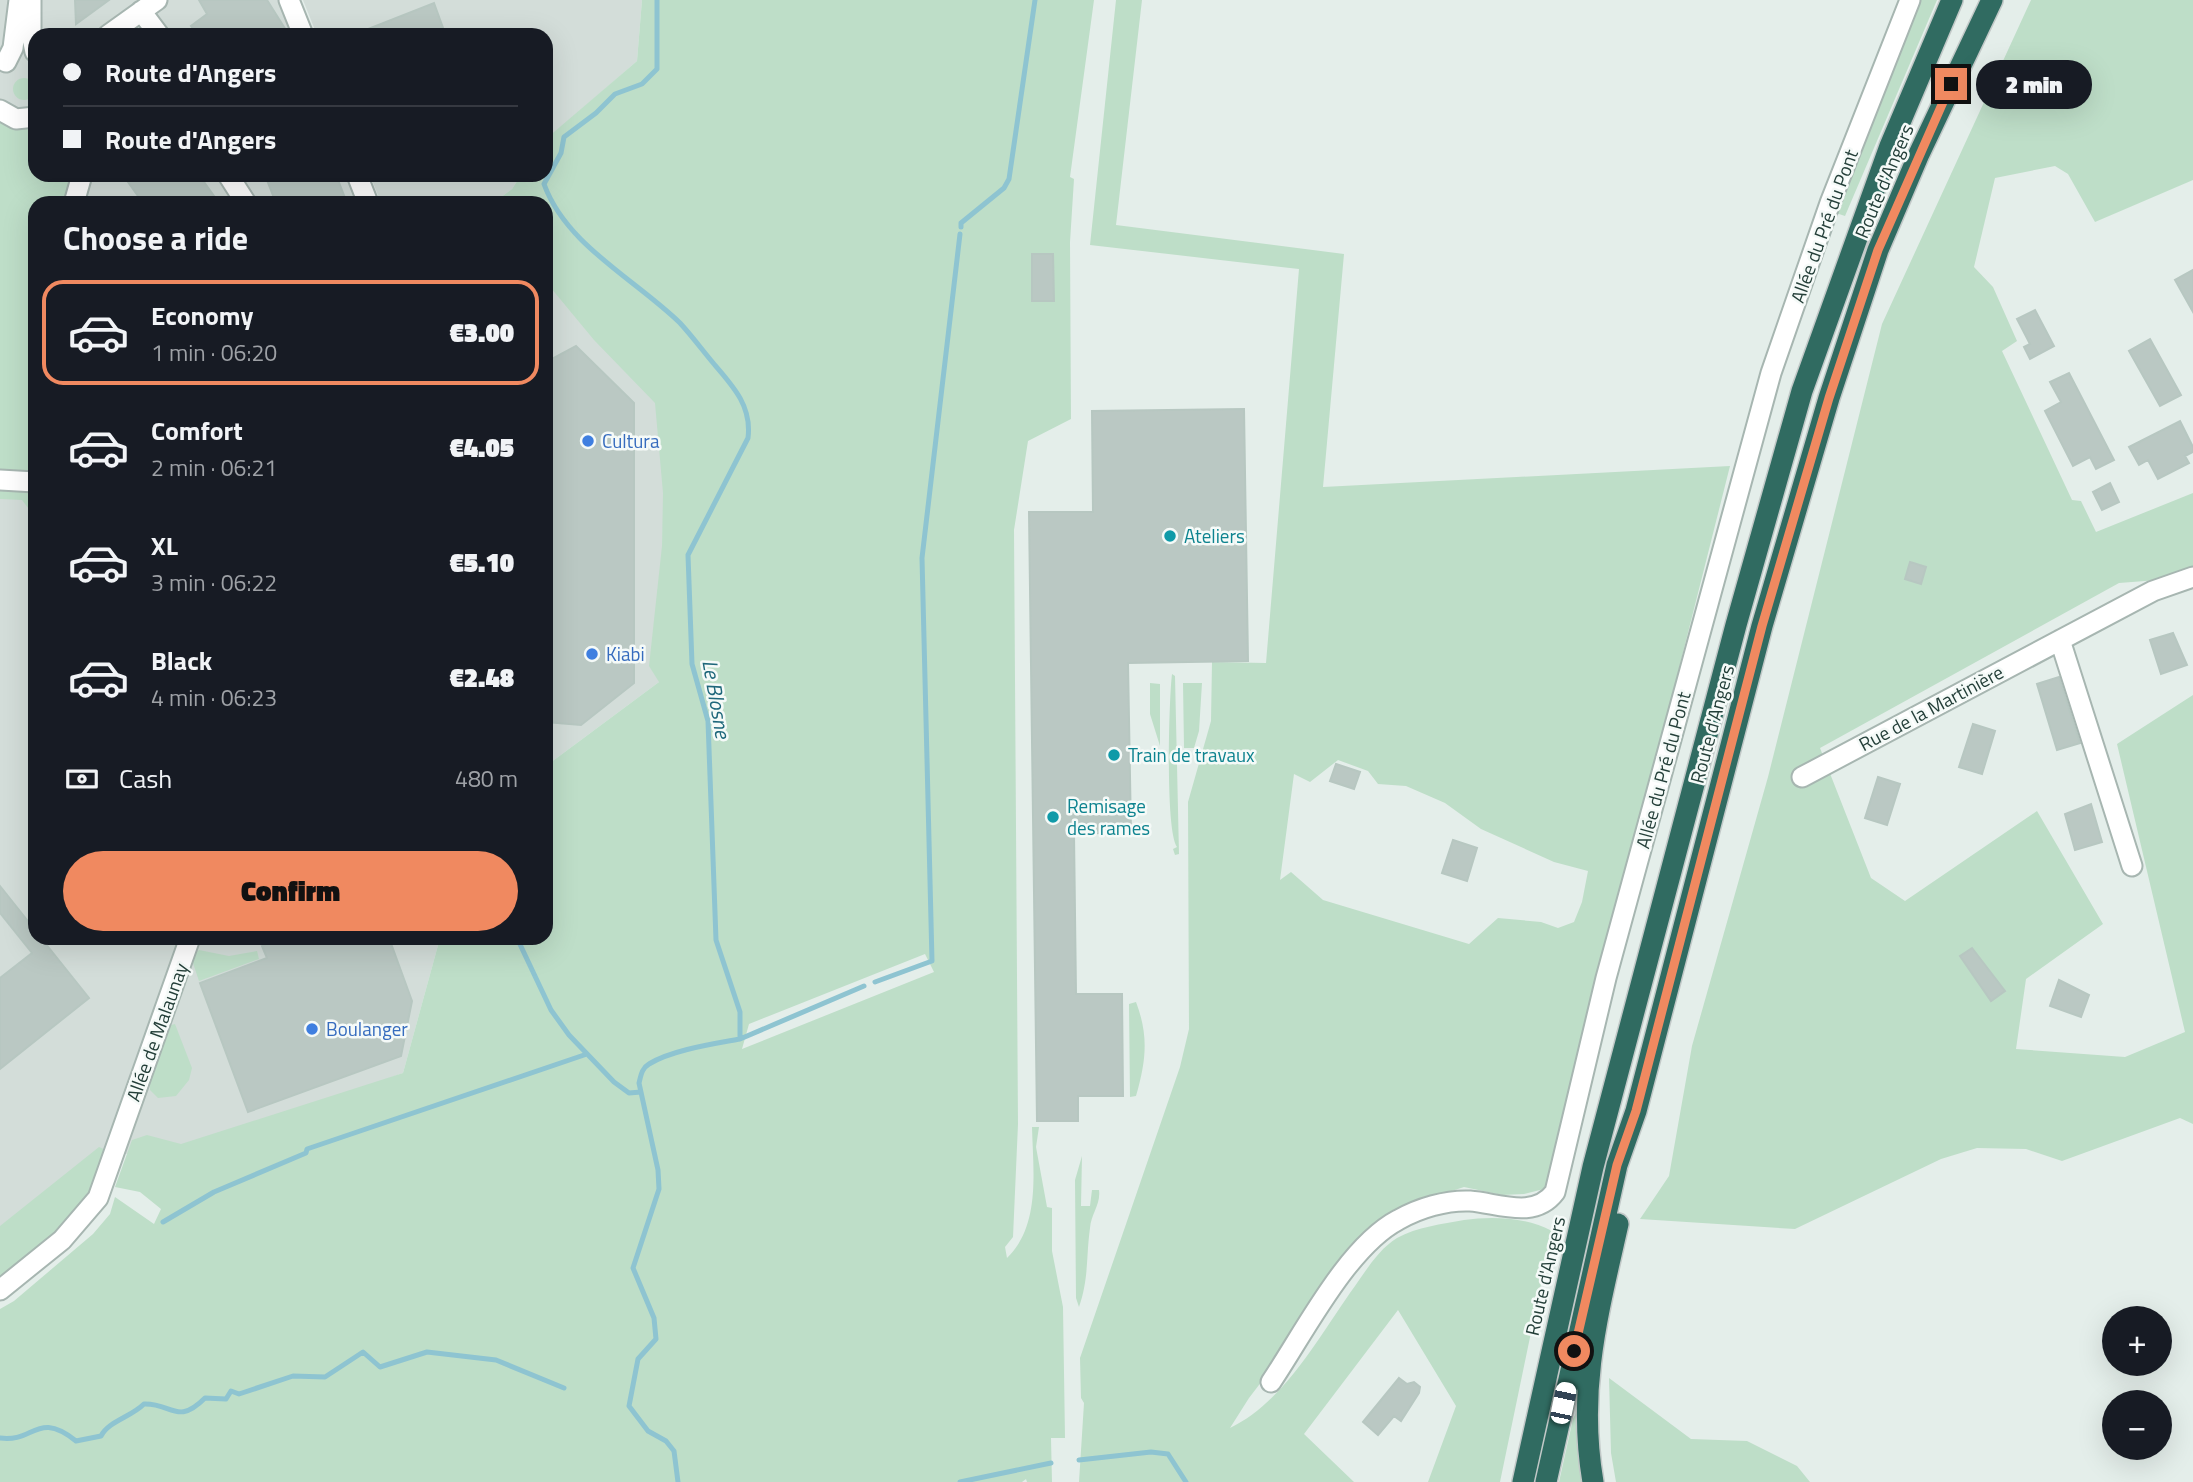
<!DOCTYPE html>
<html lang="en">
<head>
<meta charset="utf-8">
<style>
  :root { --surface:#171b24; --page:#242831; --text:#f1f3f6; --muted:#9ea1a6; --line:#363941; --accent:#f08960 }
  body { margin:0; font-family:"Titillium Web",sans-serif; background:var(--page); color:var(--text); height:100vh; display:flex; flex-direction:column; font-size:26px; white-space:nowrap }
  * { box-sizing:border-box; margin:0 }
  p { font-size:23px; color:var(--muted) }
  .icon { flex:none; width:38px; height:38px; fill:none; stroke:currentColor; stroke-width:2; stroke-linecap:round; stroke-linejoin:round }
  .map { position:relative; flex:1; overflow:hidden }
  .sheet { position:absolute; left:28px; top:196px; width:525px; height:749px; display:flex; flex-direction:column; background:var(--surface); border-radius:21px; box-shadow:0 7px 28px #0002 }
  .sheet>* { flex:none }
  .top-card { position:absolute; left:28px; top:28px; width:525px; height:154px; border-radius:21px; box-shadow:0 7px 28px #0002; display:grid; align-content:center; height:154px; padding:0 35px; background:var(--surface) }
  .tools { position:absolute; left:2102px; top:1306px; display:grid; gap:14px }
  .tools a { display:grid; place-items:center; width:70px; height:70px; border-radius:50%; background:var(--surface); box-shadow:0 7px 28px #0002; font-size:35px }
  .end { position:absolute; width:32px; height:32px; margin:-16px; border:9px solid #f08960; background:#111; box-shadow:0 0 0 4px #111 }
  .from { border-radius:50% }
  .bubble { position:absolute; height:49px; border-radius:24px; background:var(--surface); box-shadow:0 7px 28px #0002; font-size:23px; font-weight:800; line-height:49px; text-align:center }
  .car { position:absolute; width:21px; height:42px; margin:-21px -10px; border-radius:9px; box-shadow:0 0 5px 2px #0007; background:linear-gradient(#fff 24%,#345 0 40%,#fff 0 76%,#345 0 86%,#fff 0) }
  .top-card b { display:flex; align-items:center; gap:24px; height:66px; font-size:26px }
  .top-card b+b { border-top:2px solid var(--line) }
  .top-card i { width:18px; height:18px; background:var(--text) }
  ul { padding:0; list-style:none }
  li { display:flex; align-items:center; gap:21px; height:105px; margin:0 14px 10px; padding:0 21px; border:4px solid transparent; border-radius:21px }
  li div { flex:1 }
  li b { display:block; font-size:26px }
  li em { font-style:normal; font-weight:800 }
  li.selected { border-color:var(--accent) }
  li>.icon { width:63px; height:63px; stroke-width:1.5 }
  h2 { padding:0 35px; font-size:32px; line-height:84px }
  .pay { display:flex; align-items:center; gap:18px; height:77px; padding:0 35px; font-size:26px }
  .pay p { margin-inline-start:auto }
  .button { display:flex; gap:14px; margin-top:auto; padding:14px 35px }
  .button a { flex:1; height:80px; border-radius:42px; background:var(--accent); color:#111; font-size:28px; font-weight:800; line-height:80px; text-align:center }
  .map>svg:first-child { display:block }
</style>
</head>
<body>
<div class="map">
<svg width="2193" height="1482" viewBox="0 0 2193 1482">
  <rect width="100%" height="100%" fill="#e4eeea"/>
  <!-- built -->
  <path fill="#d3ddd9" d="M0 0H283L297 35H35V175H351L362 203H35V938H440L403 1073 182 1154H98L0 1238Z
    M303 0H642L637 61 546 140V35H317Z
    M370 175H521L512 189 493 203H381Z
    M546 279 666 408 659 682 546 766Z"/>
  <!-- green -->
  <path fill="#bedec8" fill-rule="evenodd" d="M642 0H1094L1070 177 1074 179 1070 242 1071 419 1028 441 1014 530 1018 1124 1013 1237 1005 1247 1007 1258C1041 1225 1033 1170 1032 1127H1039L1036 1147 1047 1207 1052 1208V1251L1063 1307 1065 1438H1051L1052 1482H1027L1026 1479 1022 1482H0V1309L14 1301 93 1234 110 1214 115 1197 154 1224 161 1209 140 1192 115 1187 132 1140 147 1135 181 1144 403 1073 440 938H546V766L659 682 649 666 662 546 663 493 655 403 594 340 546 282V203H493L512 189 521 175H546L547 138 637 61ZM925 954 934 972 742 1049 749 1024Z
    M1116 0H1142L1116 225 1344 254 1323 487 1730 466 1548 1188 1524 1194 1502 1195 1464 1187 1424 1200 1384 1222 1249 1398 1230 1428C1285 1402 1321 1333 1355 1286 1367 1269 1379 1249 1397 1238 1417 1227 1442 1224 1464 1220 1492 1216 1526 1217 1552 1231L1500 1482H1428L1456 1406 1398 1310 1304 1434 1354 1482H1079L1084 1403 1081 1398 1080 1358 1180 1067 1189 1029 1188 802 1211 721 1212 662 1266 663 1299 269 1090 245ZM1338 760 1368 771 1378 784 1406 786 1445 803 1481 829 1554 862 1588 871 1582 902 1574 922 1558 928 1541 922 1498 918 1469 944 1323 900 1291 872 1280 880 1294 774 1310 782Z
    M1916 0H1937L1845 216 1836 213Z
    M2031 0H2193V180L2095 222 2068 174 2055 166 1995 178 1974 267 1993 287 2017 341 2002 351 2072 500 2081 501 2096 532 2193 493V572L2158 580 2119 583 1820 748 1871 878 1905 901 2037 811 2103 924 2026 979 2016 1049 2125 1057 2185 1032 2117 744 2193 695V1124L2180 1118 2062 1161 2026 1149 1977 1148 1941 1159 1795 1229 1640 1219 1669 1176 1692 1046 1768 777 1882 324Z
    M13 89a11 11 0 1 1 22 0a11 11 0 1 1-22 0Z
    M0 123 35 131V175H71L64 203H35V472L0 470Z
    M0 489 35 491V517L22 500 0 499Z
    M1172 674 1175 676 1179 854 1175 855 1173 849 1177 847C1165 830 1169 698 1172 674Z
    M1150 683 1160 684V746L1150 714Z
    M1183 683H1202L1199 731 1194 748H1184Z
    M199 950 229 956 257 951 259 959 199 981 191 957Z
    M1136 1002C1149 1036 1146 1061 1136 1096L1130 1097 1129 1004Z
    M175 1024 192 1068 189 1080 176 1096 158 1098 150 1090V1081L168 1026Z
    M99 1147 106 1150 86 1200 67 1223 0 1279V1226Z
    M1082 1156 1081 1206H1090L1092 1190H1099C1101 1204 1091 1214 1090 1228 1086 1257 1089 1278 1079 1307L1076 1298 1075 1180Z
    M1609 1378 1691 1439 1747 1441 1797 1466 1810 1482H1616L1611 1453Z
    M1578 1409 1584 1482H1559L1573 1419Z"/>
  <g fill="none" stroke-linecap="round" stroke-linejoin="round">
    <!-- stream -->
    <path stroke="#8ec4d1" stroke-width="5" d="M657 0V69L642 84 615 94 596 113 564 137 561 153 544 184C566 245 635 279 680 323 692 336 703 351 714 364 734 387 752 407 748 438L688 555 692 664 708 721 716 940 740 1012V1039C713 1044 672 1050 649 1064 642 1068 641 1075 639 1083L658 1170 659 1189 633 1268 654 1318 656 1339 638 1359 629 1406 648 1431 666 1441 674 1451 678 1482
      M961 227V223L1004 188 1009 179 1035 0
      M517 938 551 1010 569 1035 614 1082 629 1093 641 1092
      M875 982 932 961 922 558 960 234
      M740 1039 864 986
      M163 1222 214 1192 306 1153 307 1149 587 1054
      M0 1438C34 1443 37 1410 76 1441L101 1436C109 1421 131 1417 144 1404 172 1403 177 1426 205 1398L226 1399 231 1391 239 1394 293 1376 325 1377 363 1352 380 1367 427 1352 496 1360 564 1388
      M1079 1460 1151 1452 1168 1454 1186 1482
      M960 1482 1051 1463"/>
  </g>
  <!-- building -->
  <path fill="#bac8c3" stroke="#b7c7c1" stroke-width="2" d="M75 0H109L76 24Z
    M199 0H267L289 35H198L191 26 207 14Z
    M434 3 443 28 423 35H353Z
    M123 175H199L219 203H143Z
    M265 175H336L347 203H276Z
    M1032 254H1053L1054 301H1032Z
    M2193 270V312L2175 280Z
    M2035 310 2054 346 2030 359 2024 347 2030 344 2017 319Z
    M2150 339 2181 395 2160 406 2129 351Z
    M576 346 634 403V683L581 725 546 722V362Z
    M2069 373 2114 460 2096 469 2090 457 2073 466 2045 411 2061 402 2050 382Z
    M1244 409 1248 661 1128 663 1131 832 1074 834 1076 994H1122L1123 1096H1078V1121H1037L1029 512H1093L1092 411Z
    M2180 421 2193 447V452L2185 456 2189 463 2158 479 2148 460 2139 465 2129 447Z
    M2110 483 2119 502 2102 510 2093 492Z
    M1910 562 1926 567 1921 584 1905 579Z
    M2173 633 2187 665 2161 674 2150 640Z
    M2059 677 2080 743 2057 750 2037 684Z
    M1973 724 1995 731 1982 774 1959 767Z
    M1336 764 1360 772 1354 789 1330 781Z
    M1878 777 1900 784 1887 825 1865 818Z
    M2091 804 2102 842 2075 850 2065 814Z
    M1453 840 1477 848 1467 881 1442 873Z
    M0 886 35 930V938H41L89 998 0 1069V978L32 953 0 913Z
    M284 938H389L412 1001 401 1056 248 1112 200 983 267 958 262 946Z
    M1972 948 2005 991 1991 1001 1960 956Z
    M2059 980 2089 995 2081 1017 2050 1006Z
    M1399 1378 1407 1384 1414 1382 1420 1387 1419 1393 1401 1421 1394 1416 1378 1435 1363 1422Z"/>
  <g fill="none" stroke-linecap="round" stroke-linejoin="round">
    <!-- street casing -->
    <g stroke="#a7b6b1" stroke-width="23">
      <path id="street" d="M31 0V33L35 52
        M289 0 303 35
        M141 11 159 35
        M108 35 157 0
        M6 62 13 48 19 0
        M0 110 16 119 35 117
        M228 175 246 203
        M357 175 368 203
        M74 203 82 175
        M0 480 35 482
        M2060 640 2132 866
        M1802 777 2153 591 2193 577
        M0 1290 62 1240 98 1198 190 938
        M1271 1382C1304 1333 1347 1247 1398 1220 1419 1208 1446 1200 1470 1201 1498 1203 1534 1220 1555 1192L1606 978 1771 373 1830 203 1910 0"/>
    </g>
    <!-- highway casing -->
    <g stroke="#c2c9c8" stroke-width="24">
      <path id="highway" d="M1523 1482 1593 1167 1736 625 1802 391 1890 146 1952 0
        M1546 1482 1617 1165 1636 1111 1762 626 1829 398 1878 250 1919 154 1992 0
        M1593 1482C1577 1389 1598 1313 1618 1224"/>
    </g>
    <!-- street -->
    <use href="#street" stroke="#fff" stroke-width="19"/>
    <!-- highway -->
    <use href="#highway" stroke="#306b61" stroke-width="21"/>
  </g>
  <g fill="none" stroke-linecap="round" stroke-linejoin="round">
    <!-- route -->
    <path stroke="#f08960" stroke-width="9" d="M1574 1351 1617 1165 1636 1111 1762 626 1829 398 1878 250 1951 84"/>
  </g>
  <!-- markers -->
  <g fill="#3f7fe0" stroke="#f5faf8" stroke-width="2.5">
    <circle cx="588" cy="441" r="7"/>
    <circle cx="592" cy="654" r="7"/>
    <circle cx="312" cy="1029" r="7"/>
  </g>
  <g fill="#0f9aa8" stroke="#f5faf8" stroke-width="2.5">
    <circle cx="1170" cy="536" r="7"/>
    <circle cx="1114" cy="755" r="7"/>
    <circle cx="1053" cy="817" r="7"/>
  </g>
  <g text-anchor="middle" stroke-width="5" stroke-linejoin="round" paint-order="stroke">
    <!-- street labels -->
    <g font-size="19" fill="#243f39" stroke="#f5faf8">
      <text transform="translate(1884 181) rotate(-67)" y="7">Route d'Angers</text>
      <text transform="translate(1824 226) rotate(-70)" y="7">Allée du Pré du Pont</text>
      <text transform="translate(1931 708) rotate(-28)" y="7">Rue de la Martinière</text>
      <text transform="translate(1712 724) rotate(-75)" y="7">Route d'Angers</text>
      <text transform="translate(1663 770) rotate(-75)" y="7">Allée du Pré du Pont</text>
      <text transform="translate(157 1032) rotate(-70)" y="7">Allée de Malaunay</text>
      <text transform="translate(1545 1276) rotate(-77)" y="7">Route d'Angers</text>
    </g>
    <!-- shop labels -->
    <g font-size="19" fill="#366cbe" stroke="#f5faf8" text-anchor="start">
      <text x="602" y="448">Cultura</text>
      <text x="606" y="661">Kiabi</text>
      <text x="326" y="1036">Boulanger</text>
    </g>
    <!-- culture labels -->
    <g font-size="19" fill="#0d838f" stroke="#f5faf8" text-anchor="start">
      <text x="1184" y="543">Ateliers</text>
      <text x="1128" y="762">Train de travaux</text>
      <text x="1067" y="813">Remisage<tspan x="1067" dy="22">des rames</tspan></text>
    </g>
    <!-- water labels -->
    <g font-size="21" font-style="italic" fill="#1e677b" stroke="#f5faf8">
      <text transform="translate(716 699) rotate(80)" y="7">Le Blosne</text>
    </g>
  </g>
</svg>
<div class="tools">
<a>+</a>
<a>−</a>
</div>
<i class="end from" style="left:1574px;top:1351px"></i>
<i class="end" style="left:1951px;top:84px"></i>
<div class="bubble" style="left:1976px;top:60px;width:116px">2 min</div>
<i class="car" style="left:1563px;top:1403px;rotate:12deg"></i>
<div class="top-card">
<b><i class="from"></i>Route d'Angers</b>
<b><i></i>Route d'Angers</b>
</div>
<section class="sheet">
<h2>Choose a ride</h2>
<ul>
<li class="selected"><svg class="icon" aria-label="car" viewBox="0 0 24 24"><path d="M5 17H2v-5l4-1 3-4h7l3 4 3 1v5h-3M9 17h6M6 11h13"/><circle cx="7" cy="17" r="2"/><circle cx="17" cy="17" r="2"/></svg><div><b>Economy</b><p>1 min · 06:20</p></div><em>€3.00</em></li>
<li><svg class="icon" aria-label="car" viewBox="0 0 24 24"><path d="M5 17H2v-5l4-1 3-4h7l3 4 3 1v5h-3M9 17h6M6 11h13"/><circle cx="7" cy="17" r="2"/><circle cx="17" cy="17" r="2"/></svg><div><b>Comfort</b><p>2 min · 06:21</p></div><em>€4.05</em></li>
<li><svg class="icon" aria-label="car" viewBox="0 0 24 24"><path d="M5 17H2v-5l4-1 3-4h7l3 4 3 1v5h-3M9 17h6M6 11h13"/><circle cx="7" cy="17" r="2"/><circle cx="17" cy="17" r="2"/></svg><div><b>XL</b><p>3 min · 06:22</p></div><em>€5.10</em></li>
<li><svg class="icon" aria-label="car" viewBox="0 0 24 24"><path d="M5 17H2v-5l4-1 3-4h7l3 4 3 1v5h-3M9 17h6M6 11h13"/><circle cx="7" cy="17" r="2"/><circle cx="17" cy="17" r="2"/></svg><div><b>Black</b><p>4 min · 06:23</p></div><em>€2.48</em></li>
</ul>
<div class="pay"><svg class="icon" aria-label="cash" viewBox="0 0 24 24"><path d="M3 7h18v10H3z"/><circle cx="12" cy="12" r="2"/></svg>Cash<p>480 m</p></div>
<div class="button"><a>Confirm</a></div>
</section>
</div>
</body>
</html>
